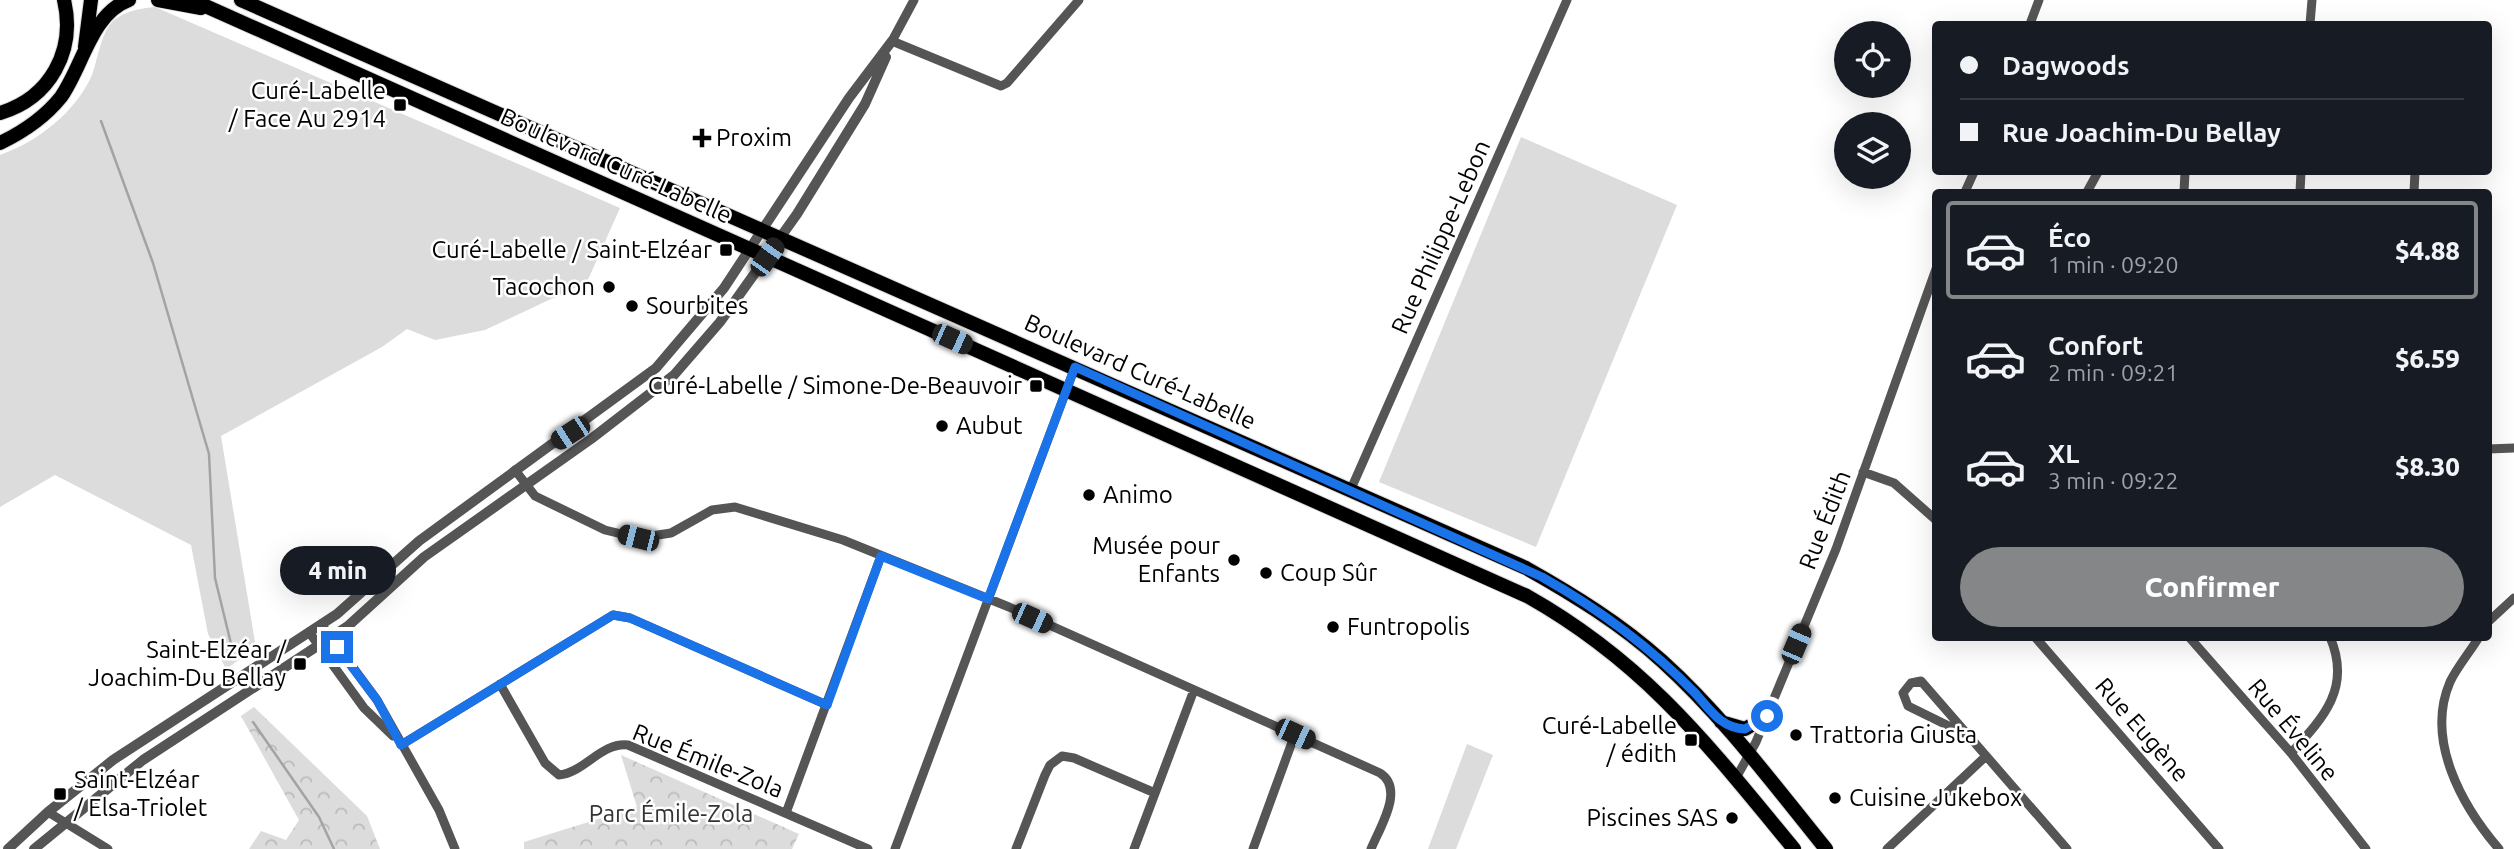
<!DOCTYPE html>
<html lang="fr">
<head>
<meta charset="utf-8">
<style>
  :root { --surface:#171b24; --page:#242831; --text:#f1f3f6; --muted:#9ea1a6; --line:#363941; --accent:#858687 }
  body { margin:0; font-family:Ubuntu,sans-serif; background:var(--page); color:var(--text); height:100vh; display:flex; flex-direction:column; font-size:26px; white-space:nowrap }
  * { box-sizing:border-box; margin:0 }
  p { font-size:23px; color:var(--muted) }
  .icon { flex:none; width:38px; height:38px; fill:none; stroke:currentColor; stroke-width:2; stroke-linecap:round; stroke-linejoin:round }
  .map { position:relative; flex:1; overflow:hidden }
  .side { position:absolute; left:1932px; top:189px; width:560px; height:452px; display:flex; flex-direction:column; background:var(--surface); border-radius:7px; box-shadow:0 7px 28px #0002 }
  .side>* { flex:none }
  .guide { position:absolute; left:1932px; top:21px; width:560px; height:154px; border-radius:7px; box-shadow:0 7px 28px #0002; display:grid; align-content:center; height:154px; padding:0 28px; background:var(--surface) }
  .buttons { position:absolute; left:1834px; top:21px; display:grid; gap:14px }
  .buttons a { display:grid; place-items:center; width:77px; height:77px; border-radius:50%; background:var(--surface); box-shadow:0 7px 28px #0002; font-size:35px }
  .end { position:absolute; width:32px; height:32px; margin:-16px; border:9px solid #1a73e8; background:#fff; box-shadow:0 0 0 4px #fff }
  .from { border-radius:50% }
  .bubble { position:absolute; height:49px; border-radius:24px; background:var(--surface); box-shadow:0 7px 28px #0002; font-size:23px; font-weight:800; line-height:49px; text-align:center }
  .car { position:absolute; width:21px; height:42px; margin:-21px -10px; border-radius:9px; box-shadow:0 0 5px 2px #0007; background:linear-gradient(#222 24%,#8ab4d8 0 40%,#222 0 76%,#8ab4d8 0 86%,#222 0) }
  .guide b { display:flex; align-items:center; gap:24px; height:66px; font-size:26px }
  .guide b+b { border-top:2px solid var(--line) }
  .guide i { width:18px; height:18px; background:var(--text) }
  ul { padding:12px 0 0; list-style:none }
  li { display:flex; align-items:center; gap:21px; height:98px; margin:0 14px 10px; padding:0 14px; border:4px solid transparent; border-radius:7px }
  li div { flex:1 }
  li b { display:block; font-size:26px }
  li em { font-style:normal; font-weight:800 }
  li.on { border-color:var(--accent) }
  li>.icon { width:63px; height:63px; stroke-width:1.5 }
  .cta { display:flex; gap:14px; margin-top:auto; padding:14px 28px }
  .cta a { flex:1; height:80px; border-radius:42px; background:var(--accent); color:#fff; font-size:28px; font-weight:800; line-height:80px; text-align:center }
  .map>svg:first-child { display:block }
</style>
</head>
<body>
<div class="map">
<svg width="2514" height="849" viewBox="0 0 2514 849">
  <defs>
    <pattern id="forest-crowns" width="20" height="18" patternUnits="userSpaceOnUse" patternTransform="scale(1.75)"><rect width="20" height="18" fill="#dcdcdc"/><path d="M2 6a3 3 0 1 1 6 0M12 15a3 3 0 1 1 6 0" fill="none" stroke="#bbb"/></pattern>
  </defs>
  <rect width="100%" height="100%" fill="#fff"/>
  <!-- grass -->
  <path fill="#dcdcdc" d="M155 7 620 208 587 282 485 330 435 340 407 329 382 347 221 436 256 648 226 669 208 634 191 545 55 475 0 507V155C37 142 76 112 92 75 98 58 101 32 114 20 125 11 142 8 155 7Z
    M1521 137 1677 205 1536 547 1379 482Z
    M1467 744 1493 755 1456 849H1428Z"/>
  <!-- forest -->
  <path fill="url(#forest-crowns)" d="M254 707 367 816 380 849H249L261 831 286 840 299 820 241 716Z
    M621 755 799 834 792 849H524V842L637 807Z"/>
  <g fill="none" stroke-linecap="round" stroke-linejoin="round">
    <!-- stream -->
    <path stroke="#a3a3a3" stroke-width="2.5" d="M101 121 153 263 209 454 215 578 234 656
      M253 722 319 817 334 849"/>
    <!-- primary casing -->
    <g stroke="#dbdbdb" stroke-width="16">
      <path id="primary" d="M158 0 201 8
        M192 0 1527 596C1646 663 1709 746 1794 849
        M241 0 1526 568C1574 595 1621 624 1662 661 1723 716 1774 785 1826 849
        M85 47 91 0
        M0 113C50 98 76 51 64 0
        M0 143C23 132 45 117 61 97 83 66 91 14 129 0
        M1721 722 1745 729 1767 716"/>
    </g>
    <!-- minor -->
    <path stroke="#555" stroke-width="9" d="M914 0 892 41 1001 86 1007 83 1079 0
      M2030 24 2039 0
      M2310 24 2312 0
      M1965 192 1974 172
      M2087 192 2098 172
      M2184 192 2185 172
      M2300 192 2301 172
      M2414 192 2415 172
      M2488 449 2514 448
      M515 470 535 496 605 530 638 538 671 533 712 510 735 507 843 540 1009 607 1380 773C1405 789 1380 827 1371 849
      M1863 472 1894 483 1936 520
      M1351 489 1567 0
      M2488 622 2514 598
      M321 624 377 700 439 810 455 849
      M309 632 364 708 393 736
      M2035 637 2219 849
      M2189 637 2291 753 2366 849
      M2479 637C2470 652 2457 667 2450 682 2425 740 2462 806 2499 849
      M500 684 545 763 559 775C584 773 601 742 628 745L868 849
      M1963 733 1908 706 1903 693 1911 683 1921 681 2067 849
      M401 745 613 615 630 618 827 705
      M2291 753C2323 718 2352 688 2330 637
      M1736 778 1756 742 1836 549 1936 269
      M48 812 108 849
      M786 813 881 556
      M895 849 1075 367
      M1016 849 1045 775 1050 765 1062 756 1074 758 1155 793
      M1134 849 1194 690
      M1253 849 1295 734
      M1887 849 1985 757"/>
    <!-- tertiary -->
    <path stroke="#555" stroke-width="10" d="M8 849 48 812 113 760 337 614 419 541 656 368 724 288 849 98 892 41
      M34 849 143 760 348 626 424 557 591 439 674 375 720 322 797 214 865 104 886 57"/>
    <!-- primary -->
    <use href="#primary" stroke="#000" stroke-width="14"/>
  </g>
  <g fill="none" stroke-linecap="round" stroke-linejoin="round">
    <!-- route -->
    <path stroke="#1a73e8" stroke-width="9" d="M337 647 377 700 401 745 613 615 630 618 827 705 881 556 988 599 1075 367 1542 577C1597 608 1649 646 1694 692 1709 708 1720 728 1745 729L1767 716"/>
  </g>
  <!-- markers -->
  <g fill="#000" stroke="#fff" stroke-width="2.5">
    <rect x="393" y="98" width="14" height="14" rx="3.5"/>
    <path d="M698.5 127.5h7v7h7v7h-7v7h-7v-7h-7v-7h7z"/>
    <rect x="719" y="243" width="14" height="14" rx="3.5"/>
    <circle cx="609" cy="287" r="7"/>
    <circle cx="632" cy="306" r="7"/>
    <rect x="1029" y="379" width="14" height="14" rx="3.5"/>
    <circle cx="942" cy="426" r="7"/>
    <circle cx="1089" cy="495" r="7"/>
    <circle cx="1234" cy="560" r="7"/>
    <circle cx="1266" cy="573" r="7"/>
    <circle cx="1333" cy="627" r="7"/>
    <rect x="293" y="657" width="14" height="14" rx="3.5"/>
    <circle cx="1796" cy="735" r="7"/>
    <rect x="1684" y="733" width="14" height="14" rx="3.5"/>
    <rect x="53" y="787" width="14" height="14" rx="3.5"/>
    <circle cx="1835" cy="798" r="7"/>
    <circle cx="1732" cy="818" r="7"/>
  </g>
  <g text-anchor="middle" stroke-width="5" stroke-linejoin="round" paint-order="stroke">
    <!-- poi labels -->
    <g font-size="24" fill="#000" stroke="#fff" text-anchor="start">
      <text x="386" y="99" text-anchor="end">Curé-Labelle<tspan x="386" dy="28">/ Face Au 2914</tspan></text>
      <text x="716" y="146">Proxim</text>
      <text x="712" y="258" text-anchor="end">Curé-Labelle / Saint-Elzéar</text>
      <text x="595" y="295" text-anchor="end">Tacochon</text>
      <text x="646" y="314">Sourbites</text>
      <text x="1022" y="394" text-anchor="end">Curé-Labelle / Simone-De-Beauvoir</text>
      <text x="956" y="434">Aubut</text>
      <text x="1103" y="503">Animo</text>
      <text x="1220" y="554" text-anchor="end">Musée pour<tspan x="1220" dy="28">Enfants</tspan></text>
      <text x="1280" y="581">Coup Sûr</text>
      <text x="1347" y="635">Funtropolis</text>
      <text x="286" y="658" text-anchor="end">Saint-Elzéar /<tspan x="286" dy="28">Joachim-Du Bellay</tspan></text>
      <text x="1677" y="734" text-anchor="end">Curé-Labelle<tspan x="1677" dy="28">/ édith</tspan></text>
      <text x="1810" y="743">Trattoria Giusta</text>
      <text x="74" y="788">Saint-Elzéar<tspan x="74" dy="28">/ Elsa-Triolet</tspan></text>
      <text x="1849" y="806">Cuisine Jukebox</text>
      <text x="1718" y="826" text-anchor="end">Piscines SAS</text>
    </g>
    <!-- street labels -->
    <g font-size="24" fill="#000" stroke="#fff">
      <text transform="translate(616 166) rotate(24)" y="8">Boulevard Curé-Labelle</text>
      <text transform="translate(1441 237) rotate(-66)" y="8">Rue Philippe-Lebon</text>
      <text transform="translate(1140 372) rotate(24)" y="8">Boulevard Curé-Labelle</text>
      <text transform="translate(1825 520) rotate(-69)" y="8">Rue Édith</text>
      <text transform="translate(2142 730) rotate(49)" y="8">Rue Eugène</text>
      <text transform="translate(2293 730) rotate(50)" y="8">Rue Éveline</text>
      <text transform="translate(708 761) rotate(22)" y="8">Rue Émile-Zola</text>
    </g>
    <!-- park labels -->
    <g font-size="24" fill="#333" stroke="#fff">
      <text x="671" y="822">Parc Émile-Zola</text>
    </g>
  </g>
</svg>
<div class="buttons">
<a><svg class="icon" aria-label="locate" viewBox="0 0 24 24"><circle cx="12" cy="12" r="6"/><path d="M12 2v4M12 18v4M2 12h4M18 12h4"/></svg></a>
<a><svg class="icon" aria-label="layers" viewBox="0 0 24 24"><path d="M12 4l9 5-9 5-9-5zM3 14l9 5 9-5"/></svg></a>
</div>
<i class="end from" style="left:1767px;top:716px"></i>
<i class="end" style="left:337px;top:647px"></i>
<div class="bubble" style="left:280px;top:546px;width:116px">4 min</div>
<i class="car" style="left:767px;top:257px;rotate:35deg"></i>
<i class="car" style="left:952px;top:339px;rotate:114deg"></i>
<i class="car" style="left:570px;top:433px;rotate:237deg"></i>
<i class="car" style="left:638px;top:538px;rotate:284deg"></i>
<i class="car" style="left:1032px;top:618px;rotate:114deg"></i>
<i class="car" style="left:1796px;top:644px;rotate:23deg"></i>
<i class="car" style="left:1295px;top:734px;rotate:115deg"></i>
<div class="guide">
<b><i class="from"></i>Dagwoods</b>
<b><i></i>Rue Joachim-Du Bellay</b>
</div>
<section class="side">
<ul>
<li class="on"><svg class="icon" aria-label="car" viewBox="0 0 24 24"><path d="M5 17H2v-5l4-1 3-4h7l3 4 3 1v5h-3M9 17h6M6 11h13"/><circle cx="7" cy="17" r="2"/><circle cx="17" cy="17" r="2"/></svg><div><b>Éco</b><p>1 min · 09:20</p></div><em>$4.88</em></li>
<li><svg class="icon" aria-label="car" viewBox="0 0 24 24"><path d="M5 17H2v-5l4-1 3-4h7l3 4 3 1v5h-3M9 17h6M6 11h13"/><circle cx="7" cy="17" r="2"/><circle cx="17" cy="17" r="2"/></svg><div><b>Confort</b><p>2 min · 09:21</p></div><em>$6.59</em></li>
<li><svg class="icon" aria-label="car" viewBox="0 0 24 24"><path d="M5 17H2v-5l4-1 3-4h7l3 4 3 1v5h-3M9 17h6M6 11h13"/><circle cx="7" cy="17" r="2"/><circle cx="17" cy="17" r="2"/></svg><div><b>XL</b><p>3 min · 09:22</p></div><em>$8.30</em></li>
</ul>
<div class="cta"><a>Confirmer</a></div>
</section>
</div>
</body>
</html>
